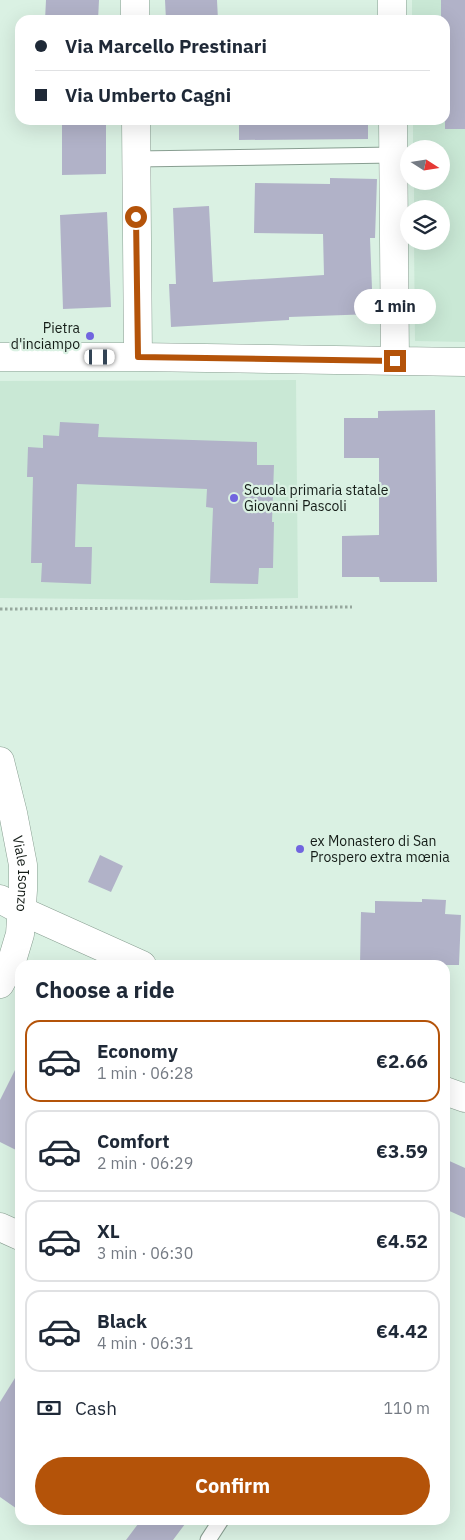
<!DOCTYPE html>
<html lang="en">
<head>
<meta charset="utf-8">
<style>
  :root { --surface:#fff; --page:#f6f6f7; --text:#1f2937; --muted:#747a83; --line:#e0e1e3; --accent:#b45309 }
  body { margin:0; font-family:"IBM Plex Sans",sans-serif; background:var(--page); color:var(--text); height:100vh; display:flex; flex-direction:column; font-size:19px; white-space:nowrap }
  * { box-sizing:border-box; margin:0 }
  p { font-size:16px; color:var(--muted) }
  .icon { flex:none; width:28px; height:28px; fill:none; stroke:currentColor; stroke-width:2; stroke-linecap:round; stroke-linejoin:round }
  .map { position:relative; flex:1; overflow:hidden }
  .sheet { position:absolute; left:15px; top:960px; width:435px; height:565px; display:flex; flex-direction:column; background:var(--surface); border-radius:15px; box-shadow:0 5px 20px #0002 }
  .sheet>* { flex:none }
  .guide { position:absolute; left:15px; top:15px; width:435px; height:110px; border-radius:15px; box-shadow:0 5px 20px #0002; display:grid; align-content:center; height:110px; padding:0 20px; background:var(--surface) }
  .needle { width:32px; rotate:102deg }
  .fabs { position:absolute; left:400px; top:140px; display:grid; gap:10px }
  .fabs a { display:grid; place-items:center; width:50px; height:50px; border-radius:50%; background:var(--surface); box-shadow:0 5px 20px #0002; font-size:25px }
  .end { position:absolute; width:22px; height:22px; margin:-11px; border:6px solid #b45309; background:#fff; box-shadow:0 0 0 2px #fff }
  .from { border-radius:50% }
  .bubble { position:absolute; height:35px; border-radius:18px; background:var(--surface); box-shadow:0 5px 20px #0002; font-size:16px; font-weight:700; line-height:35px; text-align:center }
  .car { position:absolute; width:15px; height:30px; margin:-15px -8px; border-radius:6px; box-shadow:0 0 4px 1px #0007; background:linear-gradient(#fff 24%,#345 0 40%,#fff 0 76%,#345 0 86%,#fff 0) }
  .guide b { display:flex; align-items:center; gap:18px; height:48px; font-size:19px }
  .guide b+b { border-top:1px solid var(--line) }
  .guide i { width:12px; height:12px; background:var(--text) }
  ul { padding:0; list-style:none }
  li { display:flex; align-items:center; gap:15px; height:82px; margin:0 10px 8px; padding:0 10px; border:2px solid var(--line); border-radius:15px }
  li div { flex:1 }
  li b { display:block; font-size:19px }
  li em { font-style:normal; font-weight:700 }
  li.current { border-color:var(--accent) }
  li>.icon { width:45px; height:45px; stroke-width:1.5 }
  h2 { padding:0 20px; font-size:22px; line-height:60px }
  .pay { display:flex; align-items:center; gap:12px; height:55px; padding:0 20px; font-size:19px }
  .pay p { margin-inline-start:auto }
  .primary-button { display:flex; gap:10px; margin-top:auto; padding:10px 20px }
  .primary-button a { flex:1; height:58px; border-radius:30px; background:var(--accent); color:#fff; font-size:20px; font-weight:700; line-height:58px; text-align:center }
  .map>svg:first-child { display:block }
</style>
</head>
<body>
<div class="map">
<svg width="465" height="1540" viewBox="0 0 465 1540">
  <rect width="100%" height="100%" fill="#daf1e3"/>
  <!-- built -->
  <path fill="#c9e8d5" d="M412 0H465V342L415 341 414 241H441V209H414V181H441V149H413V120H445V20H412Z
    M296 380 298 598 187 600 0 598V381Z"/>
  <!-- building -->
  <path fill="#b1b2c8" d="M46 0H99L98 20H45Z
    M165 0H217L218 20H166Z
    M441 0H465V129H445V20H441Z
    M62 120H106V174L62 175Z
    M239 120H368V139L239 140Z
    M330 178 377 179 375 238H370L373 314 289 317V320L171 327 169 284H176L173 208 209 206 213 282 324 275 323 234 254 233 255 183 330 184Z
    M107 212 111 307 63 309 60 215Z
    M435 410 437 582H380L379 577H342V536L379 535V458H344V418H378V411Z
    M60 422 99 424 98 437 257 442V465H274L272 522H274L273 568H259L258 584 210 583 213 508 206 507 207 489 77 484 75 547H92L91 584 41 582 42 563H31L33 477H27L28 447 43 448V435L59 436Z
    M100 855 123 866 111 892 88 882Z
    M422 899 446 900 445 914 461 915 459 965H360L361 912 375 913V901L422 902Z
    M20 1060V1152L0 1142V1100Z
    M445 1159 465 1168V1218L445 1209Z
    M20 1370V1511L0 1497V1402Z
    M141 1520H188L173 1540H126Z"/>
  <g fill="none" stroke-linecap="round" stroke-linejoin="round">
    <!-- lane casing -->
    <g stroke="#889e91" stroke-width="17">
      <path id="lane" d="M136 159 393 155
        M208 1540 221 1520"/>
    </g>
    <!-- street casing -->
    <g stroke="#889e91" stroke-width="29">
      <path id="street" d="M135 0V20
        M392 0V20
        M136 120 138 357
        M393 120 395 361
        M0 357H138L465 362
        M0 899 22 911 142 965
        M445 1091 465 1098
        M0 1227 20 1236"/>
    </g>
    <!-- secondary casing -->
    <g stroke="#889e91" stroke-width="29">
      <g id="secondary">
        <path id="s1" d="M0 761 13 813 23 865V890L20 934 11 964 0 984"/>
      </g>
    </g>
    <!-- path -->
    <path stroke="#96a79d" stroke-width="3" stroke-dasharray="2.5 2.5" stroke-linecap="butt" d="M0 609 352 607"/>
    <!-- lane -->
    <use href="#lane" stroke="#fff" stroke-width="15"/>
    <!-- street -->
    <use href="#street" stroke="#fff" stroke-width="28"/>
    <!-- secondary -->
    <use href="#secondary" stroke="#fff" stroke-width="28"/>
  </g>
  <g fill="none" stroke-linecap="round" stroke-linejoin="round">
    <!-- route -->
    <path stroke="#b45309" stroke-width="6" d="M136 217 138 357 395 361"/>
  </g>
  <!-- markers -->
  <g fill="#7165df" stroke="#daf1e3" stroke-width="2">
    <circle cx="90" cy="336" r="5"/>
    <circle cx="234" cy="498" r="5"/>
    <circle cx="300" cy="849" r="5"/>
  </g>
  <g text-anchor="middle" stroke-width="4.5" stroke-linejoin="round" paint-order="stroke">
    <!-- poi labels -->
    <g font-size="14" fill="#141c17" stroke="#daf1e3" text-anchor="start">
      <text x="80" y="333" text-anchor="end">Pietra<tspan x="80" dy="16">d'inciampo</tspan></text>
      <text x="244" y="495">Scuola primaria statale<tspan x="244" dy="16">Giovanni Pascoli</tspan></text>
      <text x="310" y="846">ex Monastero di San<tspan x="310" dy="16">Prospero extra mœnia</tspan></text>
    </g>
    <!-- street labels -->
    <g font-size="14" fill="#141c17" stroke="#daf1e3">
      <text dy="5" stroke="none"><textPath href="#s1" startOffset="115">Viale Isonzo</textPath></text>
    </g>
  </g>
</svg>
<div class="fabs">
<a><svg class="needle" viewBox="-14 -14 28 28"><path d="M0-13l5 13h-10z" fill="#e53935"/><path d="M0 13l5-13h-10z" fill="#747a83"/></svg></a>
<a><svg class="icon" aria-label="layers" viewBox="0 0 24 24"><path d="M12 4l9 5-9 5-9-5zM3 14l9 5 9-5"/></svg></a>
</div>
<i class="end from" style="left:136px;top:217px"></i>
<i class="end" style="left:395px;top:361px"></i>
<div class="bubble" style="left:354px;top:289px;width:82px">1 min</div>
<i class="car" style="left:100px;top:357px;rotate:90deg"></i>
<div class="guide">
<b><i class="from"></i>Via Marcello Prestinari</b>
<b><i></i>Via Umberto Cagni</b>
</div>
<section class="sheet">
<h2>Choose a ride</h2>
<ul>
<li class="current"><svg class="icon" aria-label="car" viewBox="0 0 24 24"><path d="M5 17H2v-5l4-1 3-4h7l3 4 3 1v5h-3M9 17h6M6 11h13"/><circle cx="7" cy="17" r="2"/><circle cx="17" cy="17" r="2"/></svg><div><b>Economy</b><p>1 min · 06:28</p></div><em>€2.66</em></li>
<li><svg class="icon" aria-label="car" viewBox="0 0 24 24"><path d="M5 17H2v-5l4-1 3-4h7l3 4 3 1v5h-3M9 17h6M6 11h13"/><circle cx="7" cy="17" r="2"/><circle cx="17" cy="17" r="2"/></svg><div><b>Comfort</b><p>2 min · 06:29</p></div><em>€3.59</em></li>
<li><svg class="icon" aria-label="car" viewBox="0 0 24 24"><path d="M5 17H2v-5l4-1 3-4h7l3 4 3 1v5h-3M9 17h6M6 11h13"/><circle cx="7" cy="17" r="2"/><circle cx="17" cy="17" r="2"/></svg><div><b>XL</b><p>3 min · 06:30</p></div><em>€4.52</em></li>
<li><svg class="icon" aria-label="car" viewBox="0 0 24 24"><path d="M5 17H2v-5l4-1 3-4h7l3 4 3 1v5h-3M9 17h6M6 11h13"/><circle cx="7" cy="17" r="2"/><circle cx="17" cy="17" r="2"/></svg><div><b>Black</b><p>4 min · 06:31</p></div><em>€4.42</em></li>
</ul>
<div class="pay"><svg class="icon" aria-label="cash" viewBox="0 0 24 24"><path d="M3 7h18v10H3z"/><circle cx="12" cy="12" r="2"/></svg>Cash<p>110 m</p></div>
<div class="primary-button"><a>Confirm</a></div>
</section>
</div>
</body>
</html>
